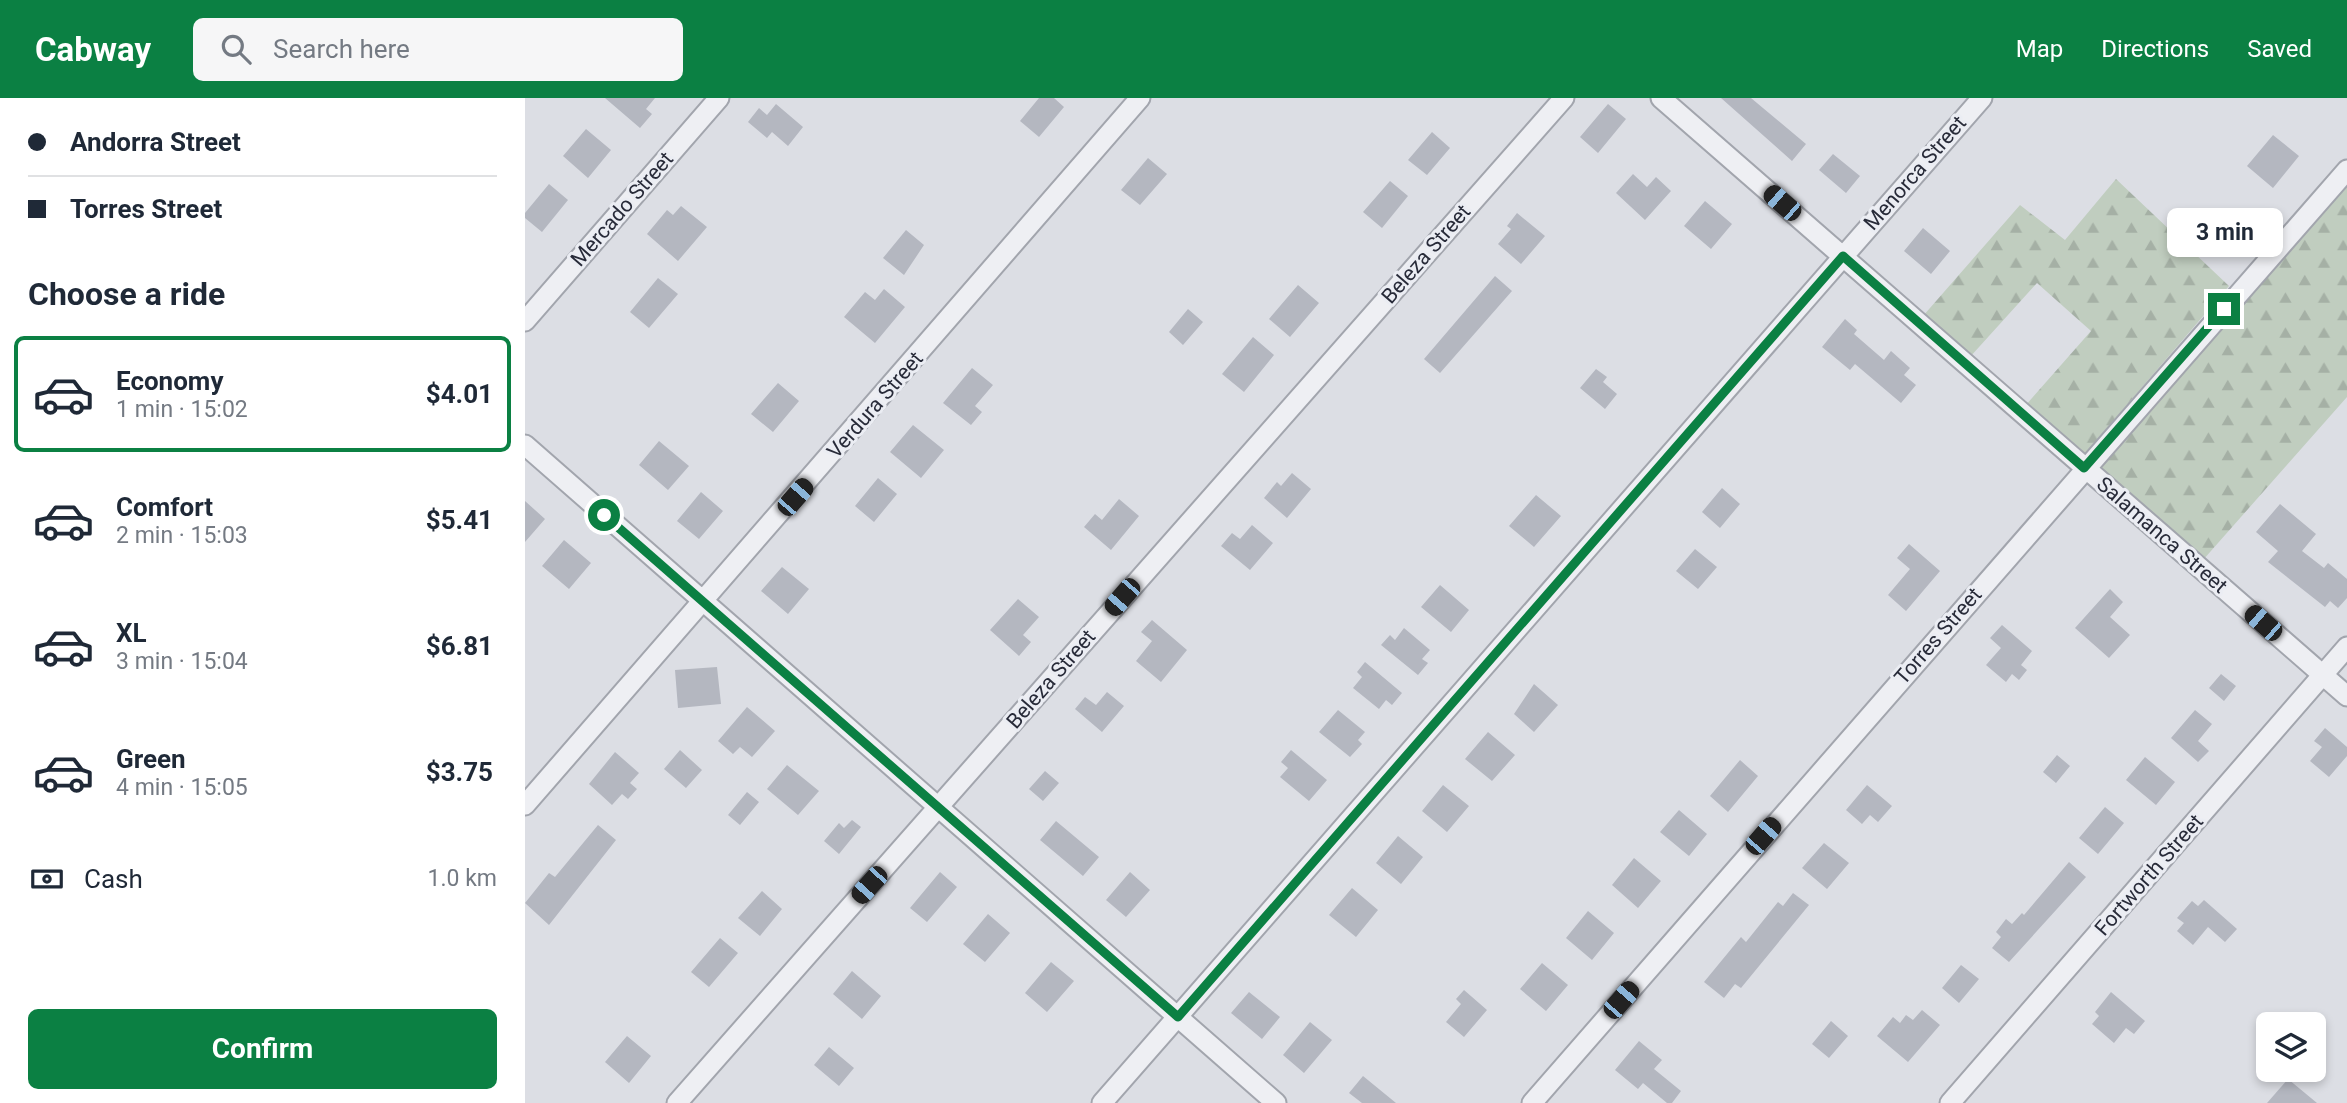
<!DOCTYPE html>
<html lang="en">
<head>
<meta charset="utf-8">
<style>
  :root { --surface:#fff; --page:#f6f6f7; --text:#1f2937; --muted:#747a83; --line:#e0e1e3; --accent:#0b8043 }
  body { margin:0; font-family:Roboto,sans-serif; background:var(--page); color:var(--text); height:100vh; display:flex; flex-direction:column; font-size:26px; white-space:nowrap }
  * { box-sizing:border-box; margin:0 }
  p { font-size:23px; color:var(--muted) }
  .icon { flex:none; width:38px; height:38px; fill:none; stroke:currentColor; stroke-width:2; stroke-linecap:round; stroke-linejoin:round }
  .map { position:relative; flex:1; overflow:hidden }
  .panel { display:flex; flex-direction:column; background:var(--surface); width:525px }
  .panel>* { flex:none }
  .banner { display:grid; align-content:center; height:154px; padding:0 28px; background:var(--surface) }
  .buttons { position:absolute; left:1731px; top:914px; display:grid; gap:14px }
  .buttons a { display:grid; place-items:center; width:70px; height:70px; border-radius:10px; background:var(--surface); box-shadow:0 4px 10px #0003; font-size:35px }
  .end { position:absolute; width:32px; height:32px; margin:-16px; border:9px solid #0b8043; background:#fff; box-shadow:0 0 0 4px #fff }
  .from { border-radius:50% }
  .bubble { position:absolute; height:49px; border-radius:10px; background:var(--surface); box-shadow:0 4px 10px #0003; font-size:23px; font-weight:700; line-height:49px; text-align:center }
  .car { position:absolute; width:21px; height:42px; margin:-21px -10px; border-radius:9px; box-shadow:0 0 5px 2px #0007; background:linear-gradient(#222 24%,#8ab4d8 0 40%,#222 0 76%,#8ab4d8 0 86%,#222 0) }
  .banner b { display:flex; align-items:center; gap:24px; height:66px; font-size:26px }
  .banner b+b { border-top:2px solid var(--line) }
  .banner i { width:18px; height:18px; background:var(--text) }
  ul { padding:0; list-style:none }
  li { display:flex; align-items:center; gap:21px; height:116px; margin:0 14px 10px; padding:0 14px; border:4px solid transparent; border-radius:10px }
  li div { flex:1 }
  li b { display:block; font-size:26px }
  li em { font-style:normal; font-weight:700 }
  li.active { border-color:var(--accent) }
  li>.icon { width:63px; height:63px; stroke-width:1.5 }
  h2 { padding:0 28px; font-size:32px; line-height:84px }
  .pay { display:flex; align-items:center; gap:18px; height:77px; padding:0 28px; font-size:26px }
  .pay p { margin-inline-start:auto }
  .cta { display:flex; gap:14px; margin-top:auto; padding:14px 28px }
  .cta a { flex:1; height:80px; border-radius:10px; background:var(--accent); color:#fff; font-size:28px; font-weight:700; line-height:80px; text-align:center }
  header { display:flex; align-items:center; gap:42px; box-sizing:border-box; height:98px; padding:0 35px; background:var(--accent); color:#fff }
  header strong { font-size:33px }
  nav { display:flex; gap:38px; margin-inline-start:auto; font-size:24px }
  .search { width:490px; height:63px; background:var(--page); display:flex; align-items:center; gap:18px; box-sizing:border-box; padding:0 24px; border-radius:10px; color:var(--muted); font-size:26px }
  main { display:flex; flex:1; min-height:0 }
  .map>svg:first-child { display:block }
</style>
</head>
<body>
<header>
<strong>Cabway</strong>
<div class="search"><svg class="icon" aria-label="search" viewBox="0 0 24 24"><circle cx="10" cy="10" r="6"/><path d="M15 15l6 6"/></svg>Search here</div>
<nav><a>Map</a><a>Directions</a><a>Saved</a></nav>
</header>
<main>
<section class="panel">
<div class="banner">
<b><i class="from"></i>Andorra Street</b>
<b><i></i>Torres Street</b>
</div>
<h2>Choose a ride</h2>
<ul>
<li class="active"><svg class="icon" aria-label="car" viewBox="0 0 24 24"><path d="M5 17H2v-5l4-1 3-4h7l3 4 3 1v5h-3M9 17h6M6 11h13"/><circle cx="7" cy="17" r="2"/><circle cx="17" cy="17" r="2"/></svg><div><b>Economy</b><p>1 min · 15:02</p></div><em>$4.01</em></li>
<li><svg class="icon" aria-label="car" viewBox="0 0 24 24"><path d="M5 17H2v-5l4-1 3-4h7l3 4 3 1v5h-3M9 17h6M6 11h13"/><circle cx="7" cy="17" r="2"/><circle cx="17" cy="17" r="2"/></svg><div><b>Comfort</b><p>2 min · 15:03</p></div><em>$5.41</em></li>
<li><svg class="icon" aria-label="car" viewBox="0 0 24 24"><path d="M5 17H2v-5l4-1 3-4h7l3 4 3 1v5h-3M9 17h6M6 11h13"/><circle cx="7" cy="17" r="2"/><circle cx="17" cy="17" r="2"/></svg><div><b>XL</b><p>3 min · 15:04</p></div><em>$6.81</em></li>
<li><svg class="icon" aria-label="car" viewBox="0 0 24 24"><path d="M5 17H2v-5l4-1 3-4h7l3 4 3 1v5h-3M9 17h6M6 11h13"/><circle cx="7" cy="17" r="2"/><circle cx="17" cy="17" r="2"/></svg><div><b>Green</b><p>4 min · 15:05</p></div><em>$3.75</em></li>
</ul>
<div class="pay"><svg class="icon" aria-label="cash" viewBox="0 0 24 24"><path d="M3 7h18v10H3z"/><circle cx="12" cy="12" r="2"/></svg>Cash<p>1.0 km</p></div>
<div class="cta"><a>Confirm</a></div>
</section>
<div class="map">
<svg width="1822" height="1005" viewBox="0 0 1822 1005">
  <defs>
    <pattern id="forest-firs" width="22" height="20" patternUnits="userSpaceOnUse" patternTransform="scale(1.75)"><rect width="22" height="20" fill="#c0cdbf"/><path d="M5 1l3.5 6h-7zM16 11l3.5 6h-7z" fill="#a5b0a5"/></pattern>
  </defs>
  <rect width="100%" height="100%" fill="#dcdee4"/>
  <!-- forest -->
  <path fill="url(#forest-firs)" d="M1591 81 1704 188 1558 358 1500 308 1566 233 1512 185 1445 259 1398 218 1495 107 1540 142Z
    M1822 86V299L1678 462 1571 370Z"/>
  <!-- building -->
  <path fill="#b4b7c0" d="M80 0H130L121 11 127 16 115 30Z
    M514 0H529L539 9 514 39 495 23Z
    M1196 0H1226L1281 46 1267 63Z
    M251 6 278 29 263 48 247 34 242 40 223 24 234 10 242 17Z
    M1083 6 1101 21 1073 55 1055 39Z
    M61 31 86 52 63 80 38 58Z
    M907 34 925 50 902 77 883 62Z
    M1748 37 1774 58 1748 90 1722 68Z
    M1308 56 1335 78 1321 95 1294 72Z
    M623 60 642 76 615 107 596 92Z
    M1108 76 1122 89 1131 79 1146 93 1120 122 1091 95Z
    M865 83 883 98 857 130 838 114Z
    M24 86 43 102 17 134 0 120V115Z
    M1180 103 1207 126 1186 151 1159 128Z
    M156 108 182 129 153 163 122 136 142 112 148 117Z
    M992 115 1020 138 996 166 973 146 986 131 982 128Z
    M1398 130 1425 153 1406 176 1379 153Z
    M381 132 399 147 379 177 358 160Z
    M970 178 987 193 915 275 899 261Z
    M133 180 153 196 124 230 105 214Z
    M773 187 794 205 765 239 744 221Z
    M359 191 380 209 350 245 319 219 340 194 350 202Z
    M663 211 678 224 658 247 644 234Z
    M1320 221 1332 232 1329 236 1359 262 1366 253 1385 270 1379 277 1391 287 1376 305 1330 266 1325 272 1297 249Z
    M728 239 749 257 719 294 697 276Z
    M447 270 468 287 450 308 457 314 446 327 418 305Z
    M1071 271 1082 279 1078 284 1092 296 1080 311 1055 290Z
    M253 285 274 303 248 334 226 316Z
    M388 327 419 352 396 380 365 354Z
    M134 343 164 368 143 392 114 367Z
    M767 375 786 391 762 420 739 400 752 384 756 388Z
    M353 380 372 396 349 424 330 408Z
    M1197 390 1215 406 1195 430 1177 414Z
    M176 394 198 413 174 441 152 423Z
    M1011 397 1036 418 1009 449 984 428Z
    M594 401 614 418 586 452 559 429 570 416 577 422Z
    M0 403 20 421 0 444Z
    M1755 406 1791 436 1777 453 1799 470 1803 465 1822 481V500L1813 510 1805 503 1800 509 1743 464 1753 453 1731 434Z
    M727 427 748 445 725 472 696 448 707 435 715 441Z
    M39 442 66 465 44 491 17 468Z
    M1384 446 1415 473 1381 513 1363 497 1385 471 1372 460Z
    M1170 451 1192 469 1173 491 1151 473Z
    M257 469 284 491 263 516 236 493Z
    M915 487 944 512 926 534 896 509Z
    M1585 491 1598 504 1585 519 1605 537 1584 560 1550 530Z
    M493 501 514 519 498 537 506 544 494 558 465 532Z
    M627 522 662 552 636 584 611 563 627 543 616 534Z
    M1477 527 1507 553 1496 567 1502 572 1494 582 1487 576 1481 584 1461 567 1476 550 1465 540Z
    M879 530 905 552 897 561 903 565 893 577 856 547 865 537 870 542Z
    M840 564 877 595 867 607 861 602 854 611 828 590 837 579 832 574Z
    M192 569 196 606 153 610 150 572Z
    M1696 576 1711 588 1699 603 1684 590Z
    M1009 586 1033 607 1009 634 989 616Z
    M582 594 599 608 577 634 550 611 560 599 571 607Z
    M222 609 250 633 227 659 215 649 208 656 193 643Z
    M813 612 840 634 833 642 837 646 825 659 794 634Z
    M1670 612 1687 626 1673 643 1684 653 1673 664 1646 640Z
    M1800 630 1822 649V658L1804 679 1785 663 1797 649 1789 643Z
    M963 634 990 657 967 683 940 661Z
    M155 652 177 672 161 690 139 671Z
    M766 652 802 682 784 703 755 679 763 670 756 664Z
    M90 654 114 675 105 685 112 691 103 701 97 696 87 707 64 686Z
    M1532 657 1545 668 1531 685 1518 674Z
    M1620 659 1650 684 1631 707 1601 682Z
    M1215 662 1233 678 1203 714 1185 698Z
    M262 667 294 693 273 717 242 691Z
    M520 673 534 685 518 703 504 691Z
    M918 687 944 708 922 734 897 713Z
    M1342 687 1367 708 1353 724 1345 717 1337 726 1321 712Z
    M222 694 234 704 215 727 203 717Z
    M1580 709 1599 725 1573 756 1554 740Z
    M1154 712 1182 736 1164 758 1135 734Z
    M327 722 336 729 314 756 299 743 314 725 319 730Z
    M531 723 574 759 558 778 515 742Z
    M73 727 91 742 24 827 0 805 24 775 30 779Z
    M873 738 898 759 876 786 851 765Z
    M1299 745 1324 765 1302 791 1277 770Z
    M1109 760 1136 783 1113 810 1087 787Z
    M1544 764 1561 779 1484 864 1467 850 1476 839 1471 834 1481 821 1487 826 1497 815 1499 817Z
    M415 774 432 789 402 824 385 810Z
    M605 774 625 792 601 819 581 802Z
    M827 790 853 812 831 839 804 817Z
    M237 793 257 811 235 838 213 820Z
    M1268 795 1284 807 1216 890 1210 886 1199 900 1179 884 1216 839 1221 844 1253 804 1258 808Z
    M1679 802 1712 831 1700 844 1683 829 1668 847 1652 833 1659 825 1652 820 1667 803 1673 808Z
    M1063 813 1089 835 1067 862 1041 840Z
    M463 816 485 835 460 864 438 846Z
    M195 840 213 855 184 889 166 874Z
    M526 864 549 883 522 914 500 895Z
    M1017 865 1043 887 1021 913 995 891Z
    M1436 867 1454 881 1434 905 1417 890Z
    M327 873 356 898 337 921 308 896Z
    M939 892 962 912 939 939 921 924 936 906 931 901Z
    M724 894 755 919 737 941 706 915Z
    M1586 894 1620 923 1609 936 1601 930 1589 945 1567 926 1574 918 1570 914Z
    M1397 912 1415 927 1383 964 1352 938 1368 919 1375 925 1381 917 1388 922Z
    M1306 923 1323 938 1304 960 1287 946Z
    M785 924 807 942 779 975 758 957Z
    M102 938 126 958 104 985 80 964Z
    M1114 943 1137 962 1129 971 1156 993 1147 1005H1142L1118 985 1113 991 1090 972Z
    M304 949 329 970 314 988 289 967Z
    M838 978 871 1005H837L824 995Z
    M1763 981 1792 1005H1742Z"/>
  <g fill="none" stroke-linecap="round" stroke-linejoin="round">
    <!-- minor casing -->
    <g stroke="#a2a5ad" stroke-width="23">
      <path id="minor" d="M1136 0 1822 598
        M0 223 194 0
        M0 347 751 1005
        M0 707 615 0
        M152 1005 1039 0
        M577 1005 1457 0
        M1007 1005 1822 72
        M1425 1005 1822 549"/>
    </g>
    <!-- minor -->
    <use href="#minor" stroke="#eeeff3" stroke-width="19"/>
  </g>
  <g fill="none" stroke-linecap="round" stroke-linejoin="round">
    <!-- route -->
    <path stroke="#0b8043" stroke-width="9" d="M79 417 653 919 1318 158 1559 370 1699 211"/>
  </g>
  <g text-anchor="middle" stroke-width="6" stroke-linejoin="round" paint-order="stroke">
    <!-- street labels -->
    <g font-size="21" fill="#282b39" stroke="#ebedf3">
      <text transform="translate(1390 75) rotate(-49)" y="7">Menorca Street</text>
      <text transform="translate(97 111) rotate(-49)" y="7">Mercado Street</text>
      <text transform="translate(901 156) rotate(-49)" y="7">Beleza Street</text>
      <text transform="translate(350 307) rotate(-49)" y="7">Verdura Street</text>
      <text transform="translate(1637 437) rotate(41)" y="7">Salamanca Street</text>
      <text transform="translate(1413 538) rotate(-49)" y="7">Torres Street</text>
      <text transform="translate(526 581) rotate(-49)" y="7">Beleza Street</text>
      <text transform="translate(1624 777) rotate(-49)" y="7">Fortworth Street</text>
    </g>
  </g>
</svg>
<div class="buttons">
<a><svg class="icon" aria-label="layers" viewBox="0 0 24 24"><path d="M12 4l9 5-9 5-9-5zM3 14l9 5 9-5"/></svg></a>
</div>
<i class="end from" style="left:79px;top:417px"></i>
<i class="end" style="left:1699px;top:211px"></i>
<div class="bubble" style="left:1642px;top:110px;width:116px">3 min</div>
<i class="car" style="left:1257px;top:105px;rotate:311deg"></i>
<i class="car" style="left:270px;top:399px;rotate:41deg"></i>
<i class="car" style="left:597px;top:499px;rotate:221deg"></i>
<i class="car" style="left:1738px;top:525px;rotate:311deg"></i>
<i class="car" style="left:1238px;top:738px;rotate:41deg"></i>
<i class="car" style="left:344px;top:787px;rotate:222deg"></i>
<i class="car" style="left:1096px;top:902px;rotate:41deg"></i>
</div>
</main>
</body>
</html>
